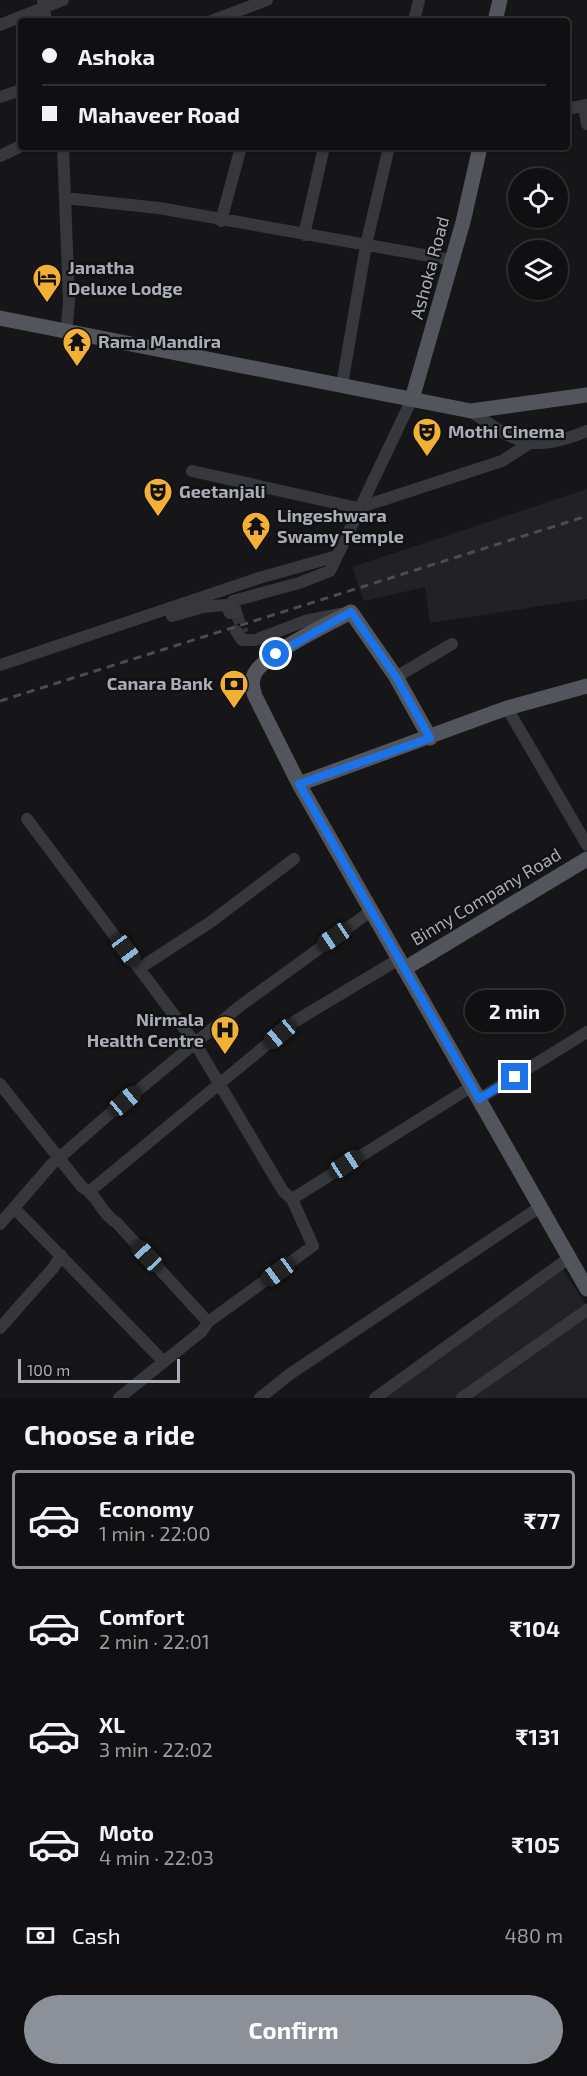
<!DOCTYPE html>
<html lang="en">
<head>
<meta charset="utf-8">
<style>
  :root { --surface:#101012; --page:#1e1e20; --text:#f1f3f6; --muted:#9c9d9f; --line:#303032; --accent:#8c9099 }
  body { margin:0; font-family:"Exo 2",sans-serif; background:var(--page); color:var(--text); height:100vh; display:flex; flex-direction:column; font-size:22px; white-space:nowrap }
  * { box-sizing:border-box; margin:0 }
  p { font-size:20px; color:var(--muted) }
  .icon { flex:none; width:33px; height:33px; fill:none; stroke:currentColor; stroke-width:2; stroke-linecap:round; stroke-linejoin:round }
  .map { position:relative; height:1398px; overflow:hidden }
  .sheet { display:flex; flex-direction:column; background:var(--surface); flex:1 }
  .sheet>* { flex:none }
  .guide { position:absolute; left:18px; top:18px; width:552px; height:132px; border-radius:6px; box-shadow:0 2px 4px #0004,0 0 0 2px var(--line); display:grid; align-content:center; height:132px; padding:0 24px; background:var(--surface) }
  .controls { position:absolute; left:508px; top:168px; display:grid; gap:12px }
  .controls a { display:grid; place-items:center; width:60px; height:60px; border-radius:50%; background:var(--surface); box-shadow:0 2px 4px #0004,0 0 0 2px var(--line); font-size:30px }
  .scale { position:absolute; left:18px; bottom:15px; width:162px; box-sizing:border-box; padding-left:6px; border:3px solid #a8adb8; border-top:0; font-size:16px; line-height:21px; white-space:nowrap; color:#a8adb8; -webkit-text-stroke:4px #111113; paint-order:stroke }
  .end { position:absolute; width:27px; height:27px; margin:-14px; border:8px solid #1a73e8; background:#fff; box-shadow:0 0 0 3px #fff }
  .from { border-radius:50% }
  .bubble { position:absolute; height:42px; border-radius:21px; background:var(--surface); box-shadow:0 2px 4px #0004,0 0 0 2px var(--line); font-size:20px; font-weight:700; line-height:42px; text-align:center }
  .car { position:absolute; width:18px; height:36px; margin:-18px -9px; border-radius:8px; box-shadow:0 0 4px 2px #0007; background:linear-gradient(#222 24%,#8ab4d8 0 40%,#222 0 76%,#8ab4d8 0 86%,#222 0) }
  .guide b { display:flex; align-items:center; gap:21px; height:57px; font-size:22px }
  .guide b+b { border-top:2px solid var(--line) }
  .guide i { width:15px; height:15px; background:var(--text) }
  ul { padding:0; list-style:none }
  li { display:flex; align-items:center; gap:18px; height:99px; margin:0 12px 9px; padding:0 12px; border:3px solid transparent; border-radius:6px }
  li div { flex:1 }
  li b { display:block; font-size:22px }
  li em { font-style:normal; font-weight:700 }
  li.selected { border-color:var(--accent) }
  li>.icon { width:54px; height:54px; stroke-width:1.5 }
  h2 { padding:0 24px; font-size:27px; line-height:72px }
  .pay { display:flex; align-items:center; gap:15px; height:66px; padding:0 24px; font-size:22px }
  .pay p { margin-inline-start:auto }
  .button { display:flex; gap:12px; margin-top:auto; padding:12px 24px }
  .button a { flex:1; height:69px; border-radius:36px; background:var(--accent); color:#fff; font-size:24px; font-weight:700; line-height:69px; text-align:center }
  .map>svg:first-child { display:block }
</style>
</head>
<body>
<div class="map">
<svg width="587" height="1398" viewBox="0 0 587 1398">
  <rect width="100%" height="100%" fill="#161618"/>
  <!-- built -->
  <path fill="#222225" d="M587 489V599L430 623 425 587 364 601 352 567Z
    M559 1264 587 1306V1398H370Z"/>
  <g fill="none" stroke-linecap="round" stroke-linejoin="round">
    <!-- minor-tunnel -->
    <path stroke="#333438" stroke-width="12" stroke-dasharray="12 6" stroke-linecap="butt" d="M236 612 243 633"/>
    <!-- minor -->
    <path stroke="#37383d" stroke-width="12" d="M43 1 46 21
      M211 21 267 0
      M414 21 419 0
      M0 25 63 0
      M0 97 21 90
      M584 106 587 124
      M567 109 587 105
      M0 156 21 146
      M65 198 159 208 452 260
      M221 221 241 147
      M304 235 324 147
      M62 332 67 324 69 301 63 147
      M342 385 366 245 389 147
      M471 411C517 444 532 453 587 431
      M192 471 358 508 502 461 530 443
      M236 612 233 601 299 583 330 571 412 399
      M172 616 203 607 226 605 230 613
      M236 631 242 640H255L305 621 340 614
      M0 665 259 578 337 556
      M396 677 452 644
      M507 708 587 845
      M27 819 195 1043 283 1191 292 1199 313 1246 208 1322 202 1331 119 1398
      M140 968 212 921 294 859
      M0 1084 82 1187C98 1195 101 1214 117 1223L208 1322
      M479 1099 587 1032
      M90 1191 294 1022 399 959
      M292 1199 471 1087
      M14 1208 163 1361
      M0 1224 51 1165 107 1116 240 1006 371 911
      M0 1328 54 1267 61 1255
      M260 1398 290 1374 540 1207
      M375 1398 569 1258
      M462 1398 587 1310"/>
    <!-- major -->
    <path stroke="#53555c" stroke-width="15" d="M495 21 500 0
      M0 318 471 411 587 395
      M412 399 463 222 480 147
      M430 738 396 677 351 612C330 623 265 654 255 673 251 680 252 688 255 696L299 784 587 1289
      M299 784 507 708 587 686
      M404 969 587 859"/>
    <!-- rail -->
    <path stroke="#4a4c52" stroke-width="3" stroke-dasharray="8 6" stroke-linecap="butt" d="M0 701 587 516"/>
  </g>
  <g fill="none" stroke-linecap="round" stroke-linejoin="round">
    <!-- route -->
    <path stroke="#1a73e8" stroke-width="8" d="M276 654 351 612 396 677 430 738 299 784 479 1099 515 1077"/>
  </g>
  <!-- icons -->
  <defs>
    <g id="hotel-pin" transform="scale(1.5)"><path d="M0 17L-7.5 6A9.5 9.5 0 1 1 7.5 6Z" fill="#f2b134" stroke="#111113"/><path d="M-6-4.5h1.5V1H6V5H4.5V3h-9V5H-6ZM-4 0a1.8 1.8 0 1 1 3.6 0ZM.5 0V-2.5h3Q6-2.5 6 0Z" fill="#111"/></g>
    <g id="temple-pin" transform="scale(1.5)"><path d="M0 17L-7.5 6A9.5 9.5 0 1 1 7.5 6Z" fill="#f2b134" stroke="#111113"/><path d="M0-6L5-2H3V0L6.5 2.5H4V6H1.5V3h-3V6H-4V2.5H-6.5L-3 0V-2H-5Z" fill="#111"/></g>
    <g id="theatre-pin" transform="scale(1.5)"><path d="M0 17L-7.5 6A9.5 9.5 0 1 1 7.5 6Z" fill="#f2b134" stroke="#111113"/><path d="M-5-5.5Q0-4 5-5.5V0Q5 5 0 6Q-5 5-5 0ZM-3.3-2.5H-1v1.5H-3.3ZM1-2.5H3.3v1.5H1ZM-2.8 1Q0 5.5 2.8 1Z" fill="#111"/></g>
    <g id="bank-pin" transform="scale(1.5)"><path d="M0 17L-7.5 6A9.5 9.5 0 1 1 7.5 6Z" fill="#f2b134" stroke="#111113"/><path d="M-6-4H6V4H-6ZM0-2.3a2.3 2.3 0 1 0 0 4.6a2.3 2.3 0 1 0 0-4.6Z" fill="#111"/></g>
    <g id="hospital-pin" transform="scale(1.5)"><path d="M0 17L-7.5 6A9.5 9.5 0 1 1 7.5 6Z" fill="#f2b134" stroke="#111113"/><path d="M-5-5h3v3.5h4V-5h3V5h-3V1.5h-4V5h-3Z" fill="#111"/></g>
  </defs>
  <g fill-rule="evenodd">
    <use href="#hotel-pin" x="47" y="278"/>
    <use href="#temple-pin" x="77" y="342"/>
    <use href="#theatre-pin" x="427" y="432"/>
    <use href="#theatre-pin" x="158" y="492"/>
    <use href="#temple-pin" x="256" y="526"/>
    <use href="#bank-pin" x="234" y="684"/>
    <use href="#hospital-pin" x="225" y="1030"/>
  </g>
  <g text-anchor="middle" stroke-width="4.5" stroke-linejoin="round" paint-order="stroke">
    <!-- poi labels -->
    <g font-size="18" font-weight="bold" fill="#a8adb8" stroke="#111113" text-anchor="start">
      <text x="68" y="274">Janatha<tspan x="68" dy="21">Deluxe Lodge</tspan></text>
      <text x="98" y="348">Rama Mandira</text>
      <text x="448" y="438">Mothi Cinema</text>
      <text x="179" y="498">Geetanjali</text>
      <text x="277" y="522">Lingeshwara<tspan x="277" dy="21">Swamy Temple</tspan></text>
      <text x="213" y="690" text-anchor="end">Canara Bank</text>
      <text x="204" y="1026" text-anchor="end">Nirmala<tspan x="204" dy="21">Health Centre</tspan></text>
    </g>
    <!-- street labels -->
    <g font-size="18" fill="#a8adb8" stroke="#111113">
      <text transform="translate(430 268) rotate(-75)" y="6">Ashoka Road</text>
      <text transform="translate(486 897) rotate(-31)" y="6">Binny Company Road</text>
    </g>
  </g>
</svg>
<div class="controls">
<a><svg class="icon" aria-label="locate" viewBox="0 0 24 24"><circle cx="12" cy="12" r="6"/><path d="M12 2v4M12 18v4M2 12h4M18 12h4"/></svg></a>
<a><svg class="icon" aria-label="layers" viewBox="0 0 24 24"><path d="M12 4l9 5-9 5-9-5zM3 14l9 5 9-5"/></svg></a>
</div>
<div class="scale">100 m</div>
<i class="end from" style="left:276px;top:654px"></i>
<i class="end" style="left:515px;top:1077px"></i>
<div class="bubble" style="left:465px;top:990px;width:99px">2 min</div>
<i class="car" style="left:334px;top:937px;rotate:236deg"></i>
<i class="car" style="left:126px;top:950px;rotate:143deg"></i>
<i class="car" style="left:280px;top:1034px;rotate:230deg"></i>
<i class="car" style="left:125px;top:1101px;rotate:50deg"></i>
<i class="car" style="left:346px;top:1164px;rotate:57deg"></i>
<i class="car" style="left:147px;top:1256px;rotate:317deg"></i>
<i class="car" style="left:278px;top:1272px;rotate:234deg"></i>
<div class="guide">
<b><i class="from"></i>Ashoka</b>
<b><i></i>Mahaveer Road</b>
</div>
</div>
<section class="sheet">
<h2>Choose a ride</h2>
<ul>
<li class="selected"><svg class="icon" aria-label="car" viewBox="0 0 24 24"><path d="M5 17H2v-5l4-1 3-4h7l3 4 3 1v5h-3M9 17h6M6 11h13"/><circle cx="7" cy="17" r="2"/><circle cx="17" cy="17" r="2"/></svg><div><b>Economy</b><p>1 min · 22:00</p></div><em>₹77</em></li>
<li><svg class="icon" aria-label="car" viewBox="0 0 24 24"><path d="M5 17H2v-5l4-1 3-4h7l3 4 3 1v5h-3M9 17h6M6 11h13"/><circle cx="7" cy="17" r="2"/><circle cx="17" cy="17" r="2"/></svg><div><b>Comfort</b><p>2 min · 22:01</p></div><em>₹104</em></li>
<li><svg class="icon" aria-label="car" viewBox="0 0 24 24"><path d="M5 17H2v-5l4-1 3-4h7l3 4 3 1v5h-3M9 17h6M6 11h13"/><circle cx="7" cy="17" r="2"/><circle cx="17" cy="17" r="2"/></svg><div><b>XL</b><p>3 min · 22:02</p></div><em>₹131</em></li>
<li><svg class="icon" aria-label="car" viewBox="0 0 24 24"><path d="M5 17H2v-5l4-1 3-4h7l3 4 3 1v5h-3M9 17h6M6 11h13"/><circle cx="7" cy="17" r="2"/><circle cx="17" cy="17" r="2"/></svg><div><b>Moto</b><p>4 min · 22:03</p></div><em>₹105</em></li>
</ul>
<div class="pay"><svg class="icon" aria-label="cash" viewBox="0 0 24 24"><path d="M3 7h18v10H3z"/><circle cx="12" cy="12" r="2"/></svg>Cash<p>480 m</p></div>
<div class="button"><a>Confirm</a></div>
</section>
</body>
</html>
